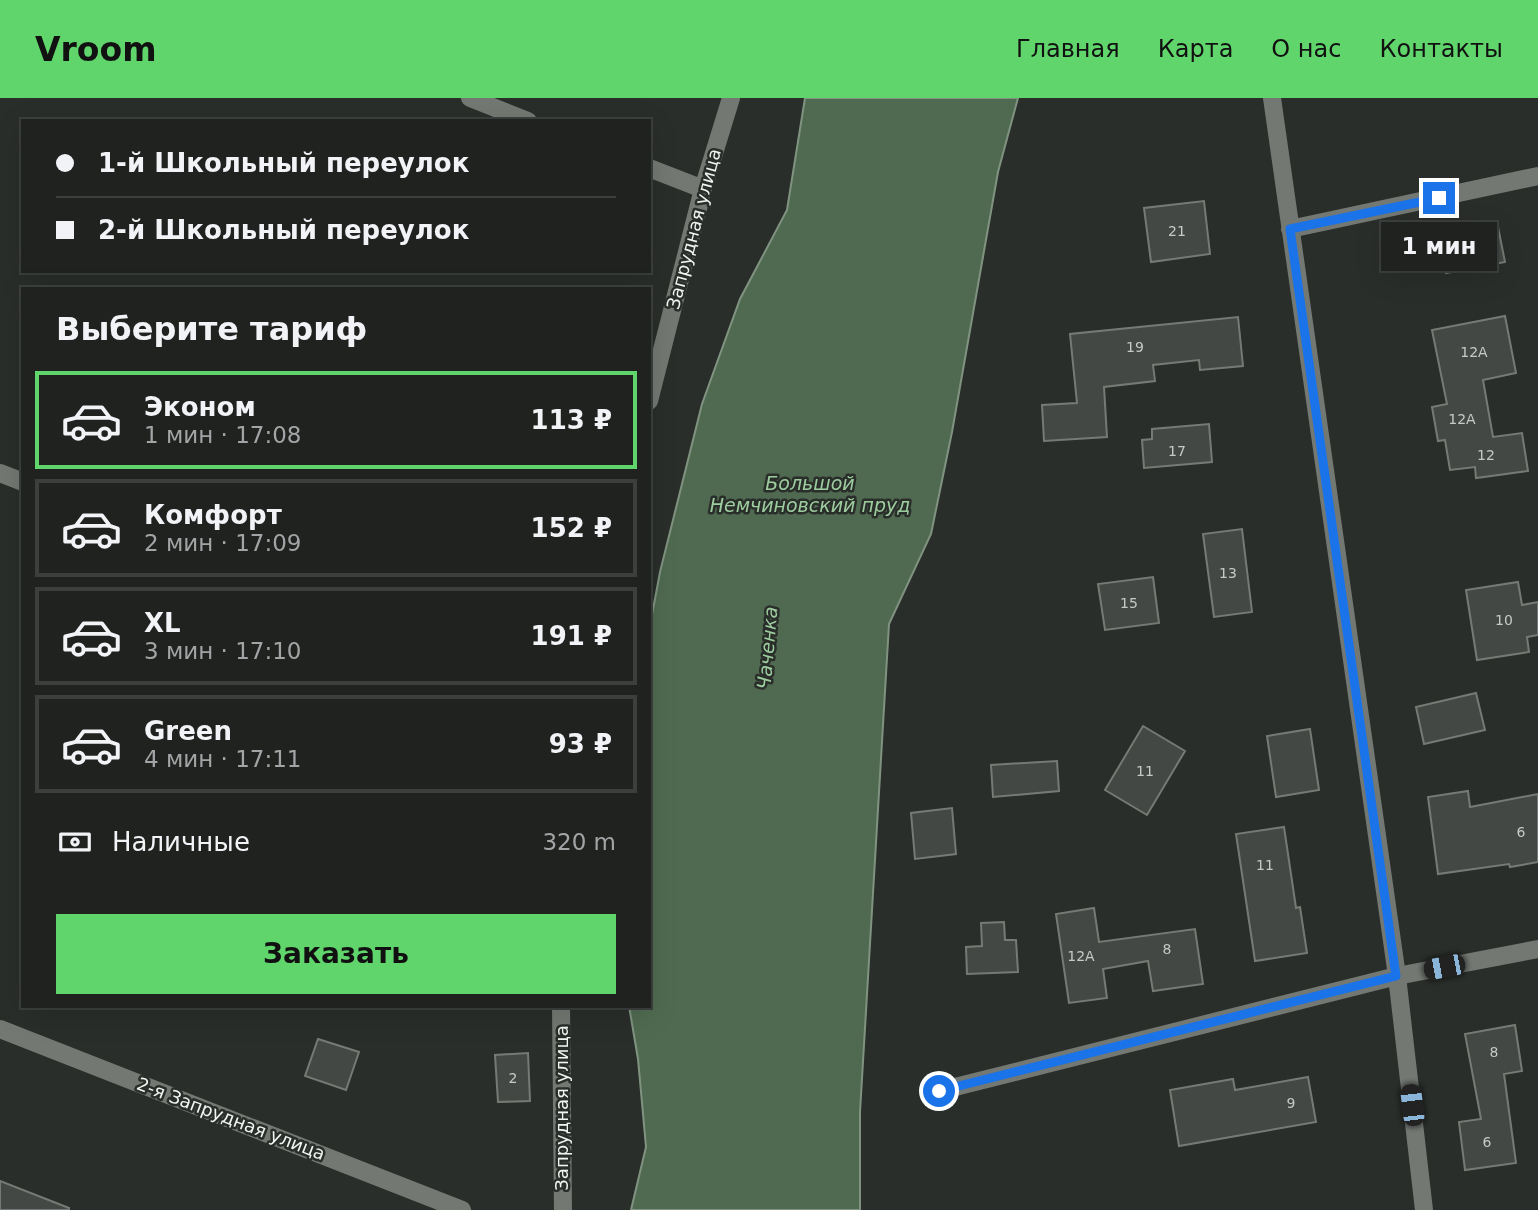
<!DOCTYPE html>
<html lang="ru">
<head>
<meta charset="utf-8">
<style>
  :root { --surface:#202220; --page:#282a29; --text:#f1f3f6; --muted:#a2a4a5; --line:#3d3f3e; --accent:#60d56b }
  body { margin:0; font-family:"DejaVu Sans",sans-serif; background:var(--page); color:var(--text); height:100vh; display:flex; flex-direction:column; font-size:26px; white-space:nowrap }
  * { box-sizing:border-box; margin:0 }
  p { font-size:23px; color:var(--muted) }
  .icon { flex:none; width:38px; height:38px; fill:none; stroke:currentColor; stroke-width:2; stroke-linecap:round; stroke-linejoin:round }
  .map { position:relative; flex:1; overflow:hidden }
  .panel { position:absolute; left:21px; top:189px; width:630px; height:721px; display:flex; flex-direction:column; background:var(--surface); border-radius:0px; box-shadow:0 7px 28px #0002,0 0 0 2px var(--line) }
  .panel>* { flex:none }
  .banner { position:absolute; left:21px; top:21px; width:630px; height:154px; border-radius:0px; box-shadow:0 7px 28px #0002,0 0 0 2px var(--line); display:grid; align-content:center; height:154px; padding:0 35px; background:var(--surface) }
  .end { position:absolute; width:32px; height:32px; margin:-16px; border:9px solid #1a73e8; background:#fff; box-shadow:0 0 0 4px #fff }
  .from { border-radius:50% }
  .bubble { position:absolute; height:49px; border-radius:0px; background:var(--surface); box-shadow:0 7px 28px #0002,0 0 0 2px var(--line); font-size:23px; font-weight:700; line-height:49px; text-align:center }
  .car { position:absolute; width:21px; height:42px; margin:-21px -10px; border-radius:9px; box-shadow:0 0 5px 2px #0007; background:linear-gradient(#222 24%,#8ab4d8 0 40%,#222 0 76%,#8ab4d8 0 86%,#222 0) }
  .banner b { display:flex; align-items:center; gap:24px; height:66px; font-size:26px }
  .banner b+b { border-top:2px solid var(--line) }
  .banner i { width:18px; height:18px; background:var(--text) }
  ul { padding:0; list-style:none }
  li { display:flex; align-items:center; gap:21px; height:98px; margin:0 14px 10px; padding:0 21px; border:4px solid var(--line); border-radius:0px }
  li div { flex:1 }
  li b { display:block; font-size:26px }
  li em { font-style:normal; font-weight:700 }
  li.current { border-color:var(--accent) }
  li>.icon { width:63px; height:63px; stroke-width:1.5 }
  h2 { padding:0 35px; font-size:32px; line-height:84px }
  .pay { display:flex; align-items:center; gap:18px; height:77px; padding:0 35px; font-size:26px }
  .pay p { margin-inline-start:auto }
  .action { display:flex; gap:14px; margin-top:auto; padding:14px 35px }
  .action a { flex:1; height:80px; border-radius:0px; background:var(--accent); color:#111; font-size:28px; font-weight:700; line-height:80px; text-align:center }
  header { display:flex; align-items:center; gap:42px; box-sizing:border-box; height:98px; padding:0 35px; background:var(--accent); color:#111 }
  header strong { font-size:33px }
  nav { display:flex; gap:38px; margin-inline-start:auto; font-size:24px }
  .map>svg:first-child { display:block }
</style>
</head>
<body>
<header>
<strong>Vroom</strong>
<nav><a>Главная</a><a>Карта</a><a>О нас</a><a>Контакты</a></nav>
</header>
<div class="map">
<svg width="1538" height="1112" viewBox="0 0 1538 1112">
  <rect width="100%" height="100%" fill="#2a2e2a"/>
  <!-- water -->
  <path fill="#506a51" stroke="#809381" stroke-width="2" d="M805 0H1018L998 74 952 334 931 436 889 526 860 1014V1112H631L646 1049 638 961 629 908H649V533L660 474 702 306 740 201 787 112Z"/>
  <!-- building -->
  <path fill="#444844" stroke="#757a75" stroke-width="2" d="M1204 103 1210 156 1151 164 1144 110Z
    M1498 129 1505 164 1446 175 1440 141Z
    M1505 218 1516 275 1483 282 1493 339 1522 335 1528 373 1476 380 1475 369 1450 372 1445 342 1438 343 1432 309 1447 306 1432 232Z
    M1238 219 1243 268 1200 272 1199 262 1153 267 1155 283 1104 289 1107 339 1044 343 1042 307 1077 305 1070 236Z
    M1209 326 1212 364 1144 370 1142 342 1152 341V331Z
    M1242 431 1252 514 1214 519 1203 436Z
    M1153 479 1159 525 1105 532 1098 486Z
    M1518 484 1522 507 1538 504V537L1527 539 1529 554 1477 562 1466 492Z
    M1476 595 1485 632 1424 646 1416 609Z
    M1143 628 1185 653 1147 717 1105 692Z
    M1310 631 1319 692 1276 699 1267 638Z
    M1057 663 1059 693 993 699 991 667Z
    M1468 693 1470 709 1538 696V764L1510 769 1509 766 1438 776 1428 699Z
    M952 710 956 756 915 761 911 715Z
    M1284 729 1296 810 1300 809 1307 855 1255 863 1236 736Z
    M1094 810 1099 844 1195 831 1203 886 1153 893 1148 863 1103 871 1107 900 1069 905 1056 816Z
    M1004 824 1005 842H1016L1018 874 967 876 966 849 982 848 981 825Z
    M1515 927 1522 973 1504 976 1516 1065 1465 1072 1459 1024 1481 1021 1465 936Z
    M318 941 359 954 346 992 305 978Z
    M528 955 530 1003 498 1004 495 957Z
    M1308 979 1316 1024 1179 1048 1170 992 1233 981 1235 992Z
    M0 1083 69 1110V1112H0Z"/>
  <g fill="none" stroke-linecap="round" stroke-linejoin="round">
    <!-- minor -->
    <path stroke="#737873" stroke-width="18" d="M470 0 528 23
      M1272 0 1397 878 1424 1112
      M649 70 703 91
      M1290 131 1538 78
      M649 303 703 91 731 0
      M0 375 23 384
      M561 908 563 1112
      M0 931 462 1112
      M939 993 1397 878 1538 851"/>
  </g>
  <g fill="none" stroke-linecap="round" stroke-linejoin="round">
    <!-- route -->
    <path stroke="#1a73e8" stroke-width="9" d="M939 993 1396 878 1290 131 1439 100"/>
  </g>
  <g text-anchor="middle" stroke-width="5" stroke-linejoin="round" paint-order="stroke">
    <!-- number labels -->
    <g font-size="14" fill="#c6c9c6">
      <text x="1177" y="138">21</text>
      <text x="1135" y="254">19</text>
      <text x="1474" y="259">12А</text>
      <text x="1462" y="326">12А</text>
      <text x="1177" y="358">17</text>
      <text x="1486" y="362">12</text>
      <text x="1228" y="480">13</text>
      <text x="1129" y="510">15</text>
      <text x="1504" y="527">10</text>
      <text x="1145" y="678">11</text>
      <text x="1521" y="739">6</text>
      <text x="1265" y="772">11</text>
      <text x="1167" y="856">8</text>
      <text x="1081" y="863">12А</text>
      <text x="1494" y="959">8</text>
      <text x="513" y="985">2</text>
      <text x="1291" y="1010">9</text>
      <text x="1487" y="1049">6</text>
    </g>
    <!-- street labels -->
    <g font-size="18" fill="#f1f4f1" stroke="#2a2e2a">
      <text transform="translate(694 131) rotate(-75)" y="6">Запрудная улица</text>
      <text transform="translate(562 1010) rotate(-90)" y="6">Запрудная улица</text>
      <text transform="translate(231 1021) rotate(21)" y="6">2-я Запрудная улица</text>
    </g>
    <!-- water labels -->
    <g font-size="19" font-style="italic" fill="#9dcd9f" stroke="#2a2e2a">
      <text x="810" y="392">Большой<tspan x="810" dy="22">Немчиновский пруд</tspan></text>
      <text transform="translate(767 550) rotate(-85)" y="7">Чаченка</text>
    </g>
  </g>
</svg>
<i class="end from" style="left:939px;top:993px"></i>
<i class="end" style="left:1439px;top:100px"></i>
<div class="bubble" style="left:1381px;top:124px;width:116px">1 мин</div>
<i class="car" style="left:1444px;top:869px;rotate:259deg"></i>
<i class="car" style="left:1412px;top:1007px;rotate:353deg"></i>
<div class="banner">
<b><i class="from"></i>1-й Школьный переулок</b>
<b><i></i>2-й Школьный переулок</b>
</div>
<section class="panel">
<h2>Выберите тариф</h2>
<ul>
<li class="current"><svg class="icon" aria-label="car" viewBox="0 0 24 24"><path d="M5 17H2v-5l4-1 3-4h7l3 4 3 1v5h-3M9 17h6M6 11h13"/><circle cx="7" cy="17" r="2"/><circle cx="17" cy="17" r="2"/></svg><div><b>Эконом</b><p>1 мин · 17:08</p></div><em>113 ₽</em></li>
<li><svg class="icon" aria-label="car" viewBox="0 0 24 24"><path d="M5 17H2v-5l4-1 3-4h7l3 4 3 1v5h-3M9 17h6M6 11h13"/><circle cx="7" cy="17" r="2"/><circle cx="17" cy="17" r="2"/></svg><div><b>Комфорт</b><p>2 мин · 17:09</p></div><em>152 ₽</em></li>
<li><svg class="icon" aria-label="car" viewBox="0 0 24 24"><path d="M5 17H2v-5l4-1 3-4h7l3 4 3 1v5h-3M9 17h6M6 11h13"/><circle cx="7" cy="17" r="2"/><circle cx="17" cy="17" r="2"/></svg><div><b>XL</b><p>3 мин · 17:10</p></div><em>191 ₽</em></li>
<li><svg class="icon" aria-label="car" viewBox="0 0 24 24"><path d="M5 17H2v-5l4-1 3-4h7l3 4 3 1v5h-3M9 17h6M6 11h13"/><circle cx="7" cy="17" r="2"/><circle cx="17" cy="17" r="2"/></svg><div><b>Green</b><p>4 мин · 17:11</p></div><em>93 ₽</em></li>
</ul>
<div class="pay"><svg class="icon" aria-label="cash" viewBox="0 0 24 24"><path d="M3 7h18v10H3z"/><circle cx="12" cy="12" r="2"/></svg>Наличные<p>320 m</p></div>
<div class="action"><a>Заказать</a></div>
</section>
</div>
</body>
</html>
